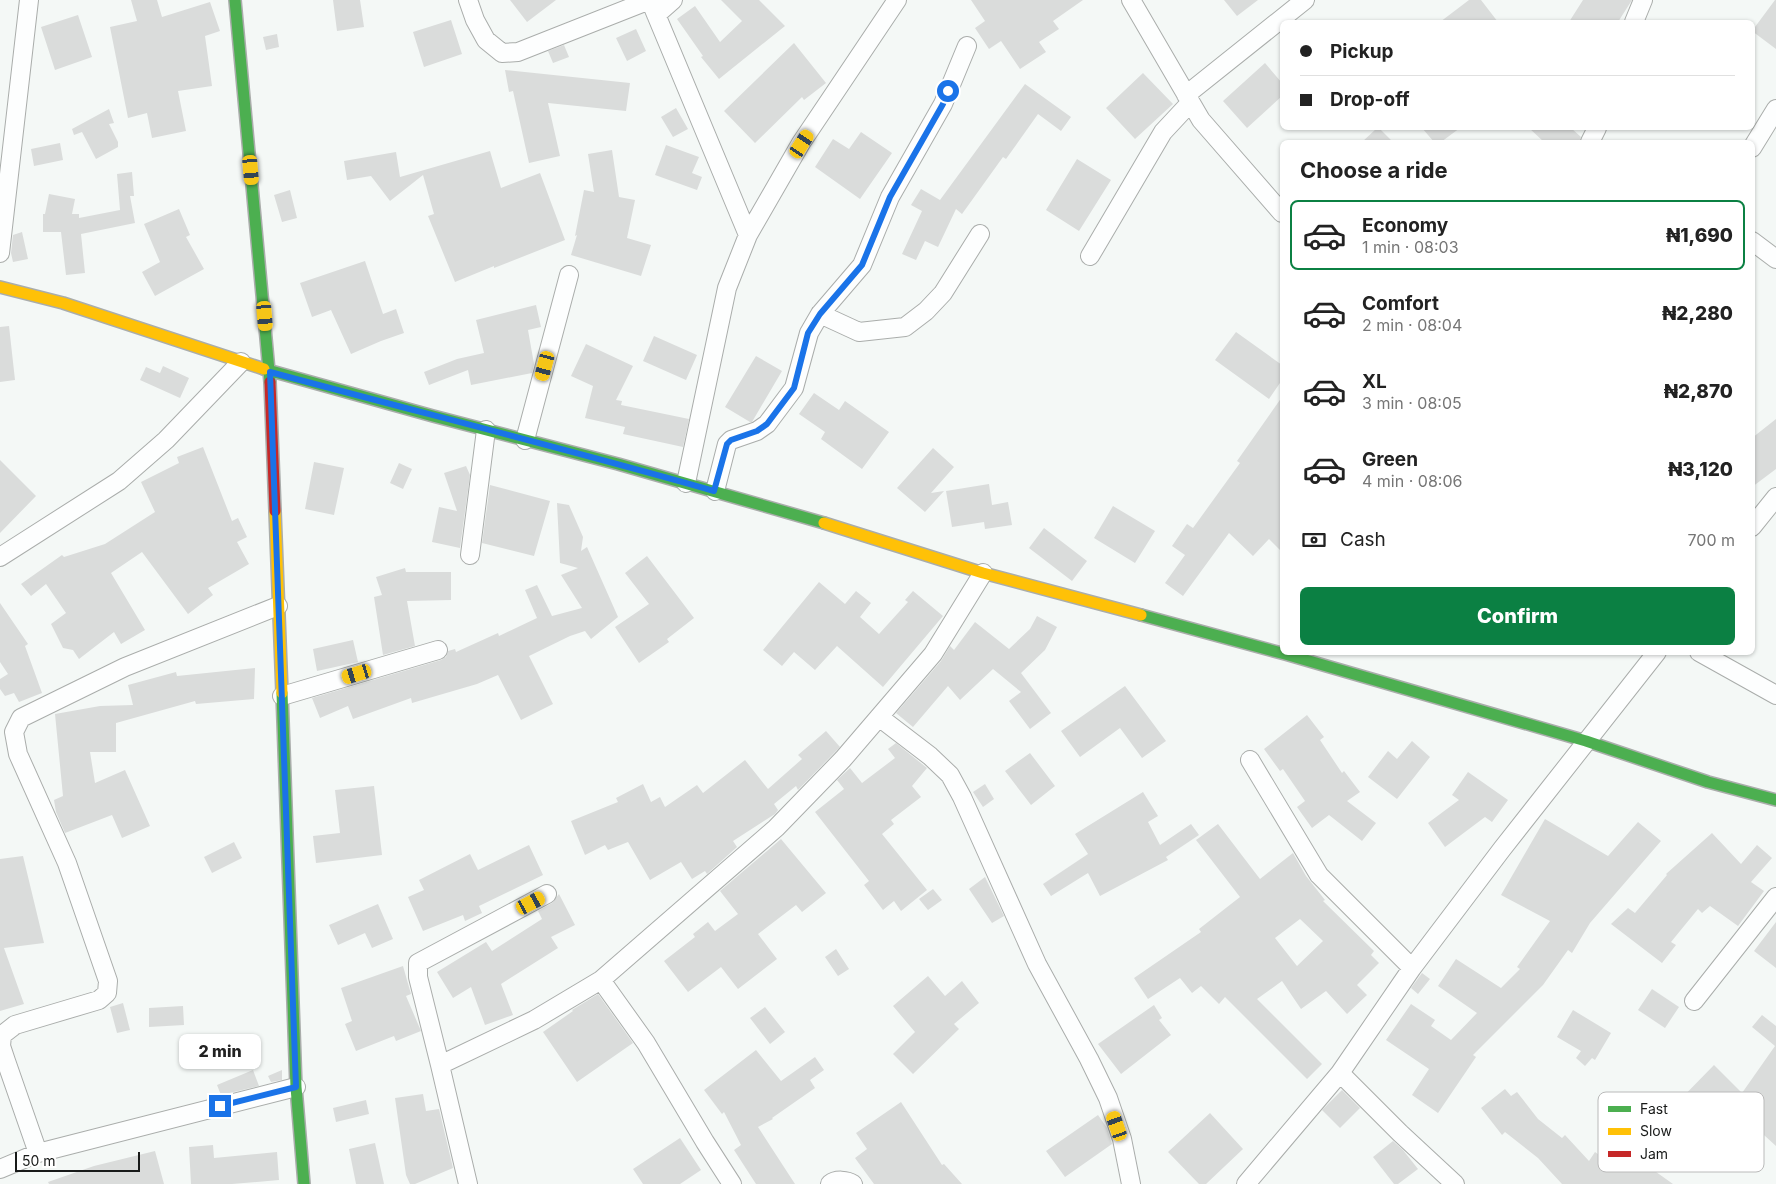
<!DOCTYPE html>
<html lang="en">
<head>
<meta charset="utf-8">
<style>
  :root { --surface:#fff; --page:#f6f6f6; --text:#222; --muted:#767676; --line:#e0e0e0; --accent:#0b8043 }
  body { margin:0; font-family:Inter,sans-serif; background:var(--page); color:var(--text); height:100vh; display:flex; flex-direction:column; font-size:19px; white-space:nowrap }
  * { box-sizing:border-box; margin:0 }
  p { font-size:16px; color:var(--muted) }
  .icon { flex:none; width:28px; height:28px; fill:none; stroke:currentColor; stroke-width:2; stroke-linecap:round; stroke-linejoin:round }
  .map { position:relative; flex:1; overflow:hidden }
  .details { position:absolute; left:1280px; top:140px; width:475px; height:515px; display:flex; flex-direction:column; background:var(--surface); border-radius:8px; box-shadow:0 1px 4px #0004 }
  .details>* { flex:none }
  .guide { position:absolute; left:1280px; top:20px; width:475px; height:110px; border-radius:8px; box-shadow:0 1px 4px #0004; display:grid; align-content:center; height:110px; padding:0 20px; background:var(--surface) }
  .scale { position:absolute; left:15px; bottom:12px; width:125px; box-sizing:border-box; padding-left:5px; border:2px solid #181a19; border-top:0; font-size:14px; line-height:18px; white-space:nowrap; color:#181a19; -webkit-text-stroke:4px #fff; paint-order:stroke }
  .end { position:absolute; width:22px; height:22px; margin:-11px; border:6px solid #1a73e8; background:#fff; box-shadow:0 0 0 2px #fff }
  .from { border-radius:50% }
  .bubble { position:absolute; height:35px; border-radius:8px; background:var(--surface); box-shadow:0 1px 4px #0004; font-size:16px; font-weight:800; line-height:35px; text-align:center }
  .car { position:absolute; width:15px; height:30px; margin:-15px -8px; border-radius:6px; box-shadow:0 0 4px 1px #0007; background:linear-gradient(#f5c518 24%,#345 0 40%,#f5c518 0 76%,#345 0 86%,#f5c518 0) }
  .guide b { display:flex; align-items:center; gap:18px; height:48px; font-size:19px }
  .guide b+b { border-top:1px solid var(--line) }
  .guide i { width:12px; height:12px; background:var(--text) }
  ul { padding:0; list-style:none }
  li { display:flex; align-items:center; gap:15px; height:70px; margin:0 10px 8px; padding:0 10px; border:2px solid transparent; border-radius:8px }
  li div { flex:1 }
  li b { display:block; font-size:19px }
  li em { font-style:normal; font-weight:800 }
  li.active { border-color:var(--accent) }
  li>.icon { width:45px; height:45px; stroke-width:1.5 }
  h2 { padding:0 20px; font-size:22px; line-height:60px }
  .pay { display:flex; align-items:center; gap:12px; height:55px; padding:0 20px; font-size:19px }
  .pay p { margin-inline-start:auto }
  .action { display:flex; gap:10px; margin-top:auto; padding:10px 20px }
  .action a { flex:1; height:58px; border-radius:8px; background:var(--accent); color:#fff; font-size:20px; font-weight:800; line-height:58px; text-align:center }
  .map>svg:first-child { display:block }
</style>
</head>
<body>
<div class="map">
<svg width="1776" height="1184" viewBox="0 0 1776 1184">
  <rect width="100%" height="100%" fill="#f4f8f6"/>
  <!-- building -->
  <path fill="#dadcdb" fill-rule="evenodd" d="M131 0H157L162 17 210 2 220 31 205 36 212 86 178 91 186 131 152 138 147 113 128 118 110 27 137 21Z
    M333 0H360L364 27 337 31Z
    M510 0H556L527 22Z
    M721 0H759L785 26 719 79 701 57 703 56 677 19 695 6 720 42 742 21Z
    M971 0H1083L1053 21 1059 29 1039 42 1046 52 1020 69 1001 41 989 49 975 28 985 21Z
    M1224 0H1258L1237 16Z
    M1469 0H1481L1498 22H1440Z
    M1583 0H1632L1618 22H1569Z
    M1775 0H1776V49L1752 31Z
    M78 15 92 57 55 70 41 27Z
    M451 20 462 54 424 67 413 32Z
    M636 29 646 51 627 61 616 38Z
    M277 34 279 47 266 50 263 37Z
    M794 43 826 83 804 100 802 97 755 143 724 111Z
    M564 45 569 57 553 63 548 51Z
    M1265 63 1282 83V96L1247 128 1223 101Z
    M505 70 630 83 626 111 548 103 560 156 529 163 513 91 509 92Z
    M1143 73 1173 104 1135 139 1106 108Z
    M1025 84 1071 117 1061 131 1038 114 1006 159 1003 157 962 214 956 209 938 247 925 241 916 260 902 254 922 211 911 205 921 189 940 200Z
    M676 108 688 129 673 137 661 117Z
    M109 109 114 123 109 124 118 142V147L96 159 82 132 74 135 72 129Z
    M1377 128H1379L1393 142H1362Z
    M1422 128H1460L1441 142H1434Z
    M1529 128H1571L1581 137 1579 142H1544Z
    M861 132 892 153 860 199 815 167 833 139 849 149Z
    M60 143 63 160 34 166 31 149Z
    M666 145 699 157 692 173 702 177 697 190 655 175Z
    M612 150 619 197 635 200 627 238 651 245 641 276 571 255 577 235 575 236 584 190 594 192 588 154Z
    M490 151 501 188 540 173 565 240 494 268V266L455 282 428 216 434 214 423 175 390 201 371 176 347 180 344 161 396 152 400 177Z
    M1077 159 1111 180 1079 231 1046 210Z
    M132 172 134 196H130L135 223 81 234 85 273 66 275 61 232H43V214H45L49 194 75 199 72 214H79V218L120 210 117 174Z
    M290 190 297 218 282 222 274 195Z
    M179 209 190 235 186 237 204 269 155 296 142 272 160 262 144 224Z
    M22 232 28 259 13 262 11 253 13 235Z
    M365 261 383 314 396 309 404 333 381 341 351 354 331 310 312 317 300 283Z
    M536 305 541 327 528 330 534 364 532 373 471 385 468 370 429 385 424 372 457 359 484 353 476 320Z
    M9 326 15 380 0 382V327Z
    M1236 332 1282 365V380L1269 399 1215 360Z
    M654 336 697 355 686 380 643 361Z
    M586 344 633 366 616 400 622 401 621 405 689 419 683 447 623 434 625 427 585 418 593 386 571 376Z
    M756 356 782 371 752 422H750L725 407Z
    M163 366 189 378 180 398 140 380 146 367 160 373Z
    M814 393 839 410 845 401 889 432 862 469 821 439 825 432 799 414Z
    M1282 397V552L1269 539 1253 556 1229 533 1183 596 1165 583 1185 555 1172 546 1187 524 1193 528 1240 463 1237 461Z
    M1776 419V469L1752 487V438Z
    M203 447 232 521 238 518 247 537 237 542 249 564 208 588 213 595 188 614 142 552 111 573 145 630 121 644 114 632 79 659 73 650 63 648 51 624 66 613 46 584 31 596 21 584 62 555 64 557 105 544 155 512 141 482 179 463 177 457Z
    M933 448 954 467 931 493 944 491 925 512 897 488Z
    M0 460 36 496 0 533Z
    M314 462 344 468 334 515 305 509Z
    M399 463 412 469 403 489 390 483Z
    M466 466 470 475 460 548 432 542 439 507 457 511 444 473Z
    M989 484 992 505 1008 502 1012 525 985 529 984 522 952 527 946 491Z
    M490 485 550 501 534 556 482 543Z
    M557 503 569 505 583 537 581 551 587 547 618 617 591 639 585 631 570 636 529 656 553 704 521 720 498 675 477 684 412 703 411 698 353 719 348 706 320 718 312 698 441 660 446 657 448 651 455 649 456 652 498 633 499 636 537 618 525 590 537 585 552 616 582 608 561 575 578 568 560 563Z
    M1113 506 1155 531 1135 563 1094 538Z
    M1044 528 1087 561 1072 581 1029 548Z
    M647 556 694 618 667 639 669 642 639 663 615 627 649 604 625 573Z
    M405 568 406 572H451V600L407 601 415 646 383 655 374 597 382 595 376 577Z
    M819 582 845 604 856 591 871 603 860 617 879 634 908 602 905 600 913 591 943 616 883 687 837 646 815 670 794 652 782 666 763 650Z
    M0 603 28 644 25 646 42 693 19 702 14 693 5 696 0 689V679L8 674 0 662Z
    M1037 616 1057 627 1045 650 1021 673 1051 713 1030 729 1009 701 1021 692 993 669 960 700 948 686 913 727 896 713 941 661 950 646 954 650 975 622 1009 649 1030 629Z
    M353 640 358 662 317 671 313 649Z
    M255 668 254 699 196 704 195 701 116 723V752H90L95 783 125 770 150 826 122 838 112 815 65 833 56 812 54 800 63 796 55 714 100 706 133 705 128 685 176 672 177 676Z
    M1125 686 1166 741 1142 758 1120 728 1080 757 1061 731Z
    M1307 715 1324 737 1320 740 1342 773 1344 771 1360 792 1347 801 1376 823 1362 841 1329 815 1312 828 1297 807 1305 801 1283 769 1280 771 1264 749Z
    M826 731 840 747 798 790 796 786 774 804 778 810 775 814 733 841 737 847 707 874 705 871 692 879 681 862 650 880 628 842 608 850 605 845 585 855 571 821 618 802 616 798 643 784 651 802 660 797 665 807 697 785 703 793 745 760 768 789 802 759 798 755Z
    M1412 741 1430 757 1397 799 1368 777 1388 751 1397 759Z
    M896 743 927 768 912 786 921 797 891 820 894 824 882 834 927 890 901 911 894 901 883 910 864 885 869 881 815 812 844 789 837 780 850 768 862 783 895 758 888 749Z
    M1030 753 1055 786 1031 805 1005 771Z
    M1468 772 1508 800 1492 822 1485 817 1445 847 1428 823 1459 800 1452 795Z
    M985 784 994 799 983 807 973 792Z
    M374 786 382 855 316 863 313 836 340 833 335 790Z
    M1143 792 1158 816 1148 822 1160 845 1191 824 1199 835 1166 857 1168 860 1100 896 1088 873 1051 896 1043 884 1088 854 1075 834Z
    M1545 819 1608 856 1638 822 1661 841 1590 923 1572 953 1568 950 1543 985 1473 1055 1476 1057 1438 1113 1412 1095 1429 1069 1386 1040 1411 1004 1435 1020 1431 1026 1451 1040 1477 1013 1438 986 1456 959 1501 988 1520 969 1517 967 1550 921 1501 895Z
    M1218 824 1260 879 1293 853 1306 876 1325 900 1323 901 1374 951 1371 955 1379 963 1357 985 1367 995 1347 1014 1326 991 1301 1009 1282 981 1257 999 1322 1064 1307 1079 1225 997 1219 1004 1201 986 1192 993 1180 978 1148 999 1134 978 1201 932 1199 929 1240 897 1196 840ZM1300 919 1323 941 1297 966 1275 938Z
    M1712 833 1741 864 1757 845 1772 858 1751 882 1764 891 1738 926 1710 906 1702 913 1698 909 1671 942 1676 945 1662 963 1611 924 1628 908 1635 913 1667 875 1666 874Z
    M781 839 826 893 802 912 796 905 758 934 777 959 738 989 721 967 688 992 664 961 695 937 693 934 708 922 715 931 738 914 720 891Z
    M234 842 242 858 212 873 204 857Z
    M529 845 543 875 479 906 482 913 465 921 463 915 423 931 408 897 424 890 419 880 470 854 478 870Z
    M23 856 44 943 4 948 24 1004 0 1011V859Z
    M985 877 1004 916 992 923 969 889Z
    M933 889 942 900 928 910 919 899Z
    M559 894 575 925 551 937 558 948 501 984 513 1015 485 1025 471 987 453 998 437 972 486 942 492 951 542 919 538 911 552 903Z
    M378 904 393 939 372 948 365 933 338 945 329 925Z
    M1776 922V968L1754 951Z
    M836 949 849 969 838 976 825 957Z
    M403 966 411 994 406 996 421 1031 396 1041 394 1036 356 1051 345 1024 352 1021 341 988Z
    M1422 973 1430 979 1418 994 1411 988Z
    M928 976 945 996 962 981 979 1003 954 1024 959 1029 913 1074 893 1054 915 1032 893 1006Z
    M1652 989 1679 1007 1665 1028 1638 1010Z
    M598 994 633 1043 577 1082 543 1032 573 1011 572 1010Z
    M123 1003 130 1030 117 1033 110 1007Z
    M1154 1005 1162 1018 1159 1020 1171 1035 1121 1074 1098 1044Z
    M183 1006 184 1025 149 1027V1008Z
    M765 1007 785 1032 770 1044 750 1018Z
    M1573 1010 1611 1033 1595 1060 1592 1058 1585 1066 1576 1058 1581 1051 1557 1037Z
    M1762 1015 1776 1026V1146L1753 1125 1727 1151 1699 1125 1692 1132 1670 1110 1714 1065 1742 1093 1775 1046 1752 1027Z
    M756 1050 781 1081 815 1057 824 1070 810 1080 815 1088 772 1118 773 1119 758 1127 795 1184H756L734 1150 741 1145 724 1112 722 1114 704 1090Z
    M253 1070 259 1086 221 1095 217 1085Z
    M282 1070V1080L271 1082 268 1076Z
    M1505 1089 1511 1096 1517 1092 1538 1119 1562 1138 1565 1135 1589 1161 1595 1152 1624 1172 1635 1157 1673 1184H1562L1538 1158 1505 1132 1502 1135 1481 1108Z
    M1342 1090 1360 1108 1340 1128 1322 1110Z
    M423 1094 426 1111 439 1109 453 1168 415 1184H410L406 1175 395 1098Z
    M366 1100 369 1114 336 1122 333 1108Z
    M901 1102 942 1165 944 1164 962 1184H874L855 1158 867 1149 856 1133Z
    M1210 1113 1243 1149 1206 1184H1199L1168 1152Z
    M1098 1115 1107 1128 1112 1144 1065 1177 1046 1151Z
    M680 1138 701 1170 680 1184H643L633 1169Z
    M1393 1141 1403 1150 1418 1169 1398 1184H1394L1373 1157Z
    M375 1143 384 1184H356L349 1149Z
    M213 1145 214 1158 277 1152 279 1180 232 1184H191L189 1147Z
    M155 1151 164 1184H49L48 1182 94 1166Z"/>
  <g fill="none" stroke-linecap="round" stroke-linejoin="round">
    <!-- street casing -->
    <g stroke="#aaadab" stroke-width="20">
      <path id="street" d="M468 0 475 20 486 40 502 53 518 52 650 0
        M650 0 748 235
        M1131 0 1201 120 1282 213
        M656 15 673 0
        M1634 22 1643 0
        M1186 95 1305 0
        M1590 142 1597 128
        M1752 148 1776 109
        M1752 241 1776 259
        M0 253 29 0
        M1090 256 1163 132 1190 103
        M820 314 859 332 905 327 926 311 943 293 980 234
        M525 440 569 275
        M686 483 727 288 748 235 801 143 897 0
        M715 491 727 444 731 440 757 431 767 424 794 388 809 333 820 314 862 265 890 197 943 104 967 46
        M1752 527 1776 497
        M470 555 486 430
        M0 557 119 481 166 440 241 362
        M1699 652 1776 695
        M282 696 438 650
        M879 717 930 756 950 775 962 797 1037 964 1089 1059 1108 1098 1122 1139 1131 1184
        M1250 760 1319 875 1412 968
        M601 980 646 1043 705 1142 732 1184
        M1694 1001 1776 897
        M440 1065 534 1020 601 980 776 828 843 759 933 654 983 573
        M1340 1073 1400 1133 1455 1184
        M38 1153 6 1061 1 1046 2 1035 15 1025 99 1000 107 993 108 981 67 863 18 754 14 732 21 718 125 667 278 606
        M0 1169 38 1153 296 1087
        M468 1184 440 1065 418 977V963L547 894
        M830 1184C836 1179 847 1180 853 1184
        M1246 1184 1340 1073 1412 968 1502 849 1657 652"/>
    </g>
    <!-- fast casing -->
    <g stroke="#aaadab" stroke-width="14">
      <path id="fast" d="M235 0 270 382
        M264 369 433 416 618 464 824 523
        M1141 615 1285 654 1586 741 1708 782 1776 800
        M282 693 296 1087 304 1184"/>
    </g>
    <!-- slow casing -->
    <g stroke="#aaadab" stroke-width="14">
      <path id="slow" d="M0 287 63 303 264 369
        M275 511 282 693
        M824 523 983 573 1141 615"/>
    </g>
    <!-- jam casing -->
    <g stroke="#aaadab" stroke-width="14">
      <path id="jam" d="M270 382 275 511"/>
    </g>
    <!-- street -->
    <use href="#street" stroke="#fdfefe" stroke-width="18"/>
    <!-- fast -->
    <use href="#fast" stroke="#4caf50" stroke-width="11"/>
    <!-- slow -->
    <use href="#slow" stroke="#ffc107" stroke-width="11"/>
    <!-- jam -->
    <use href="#jam" stroke="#c62828" stroke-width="11"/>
  </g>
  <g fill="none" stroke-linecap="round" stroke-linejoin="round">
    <!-- route -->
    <path stroke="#1a73e8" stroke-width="6" d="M220 1106 296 1087 270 372C418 412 567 449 714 491L727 444 731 440 757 431 767 424 794 388 808 333 820 314 862 265 890 197 943 104 948 91"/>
  </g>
  <!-- legend -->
  <rect x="1598" y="1092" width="166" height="80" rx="8" fill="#fff" stroke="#bababa" stroke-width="1"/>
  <rect x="1608" y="1106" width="23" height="6" fill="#4caf50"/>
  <rect x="1608" y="1128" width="23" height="7" fill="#ffc107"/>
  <rect x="1608" y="1151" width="23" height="6" fill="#c62828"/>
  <g font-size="14" fill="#181a19">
    <text x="1640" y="1114">Fast</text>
    <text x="1640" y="1136">Slow</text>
    <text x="1640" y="1159">Jam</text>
  </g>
</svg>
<div class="scale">50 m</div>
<i class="end from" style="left:948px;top:91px"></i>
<i class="end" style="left:220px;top:1106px"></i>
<div class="bubble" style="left:179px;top:1034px;width:82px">2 min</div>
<i class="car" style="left:802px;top:144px;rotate:33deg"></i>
<i class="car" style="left:251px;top:170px;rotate:175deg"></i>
<i class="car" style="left:265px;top:316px;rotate:175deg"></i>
<i class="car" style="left:545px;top:366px;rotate:195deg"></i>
<i class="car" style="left:357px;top:674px;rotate:253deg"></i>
<i class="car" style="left:531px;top:903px;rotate:62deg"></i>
<i class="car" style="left:1117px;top:1126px;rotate:341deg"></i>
<div class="guide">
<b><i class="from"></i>Pickup</b>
<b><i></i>Drop-off</b>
</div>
<section class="details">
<h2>Choose a ride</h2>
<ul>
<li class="active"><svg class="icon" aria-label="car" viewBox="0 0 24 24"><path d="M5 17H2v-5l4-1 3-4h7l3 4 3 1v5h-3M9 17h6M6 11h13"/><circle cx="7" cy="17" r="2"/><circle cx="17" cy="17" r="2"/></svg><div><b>Economy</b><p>1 min · 08:03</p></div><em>₦1,690</em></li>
<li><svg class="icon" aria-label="car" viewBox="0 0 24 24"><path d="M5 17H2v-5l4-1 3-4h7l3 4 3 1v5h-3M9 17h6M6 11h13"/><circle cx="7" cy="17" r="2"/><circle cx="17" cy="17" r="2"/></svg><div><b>Comfort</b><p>2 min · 08:04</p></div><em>₦2,280</em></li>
<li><svg class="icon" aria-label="car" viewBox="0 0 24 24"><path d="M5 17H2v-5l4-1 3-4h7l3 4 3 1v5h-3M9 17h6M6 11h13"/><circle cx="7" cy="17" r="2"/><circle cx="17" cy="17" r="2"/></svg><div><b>XL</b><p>3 min · 08:05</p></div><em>₦2,870</em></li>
<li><svg class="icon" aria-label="car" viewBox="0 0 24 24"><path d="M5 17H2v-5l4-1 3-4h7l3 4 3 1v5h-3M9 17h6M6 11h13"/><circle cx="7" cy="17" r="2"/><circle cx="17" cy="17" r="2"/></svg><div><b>Green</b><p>4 min · 08:06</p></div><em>₦3,120</em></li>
</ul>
<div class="pay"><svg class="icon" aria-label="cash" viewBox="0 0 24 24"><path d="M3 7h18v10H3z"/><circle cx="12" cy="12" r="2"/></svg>Cash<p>700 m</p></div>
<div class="action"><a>Confirm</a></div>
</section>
</div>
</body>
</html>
